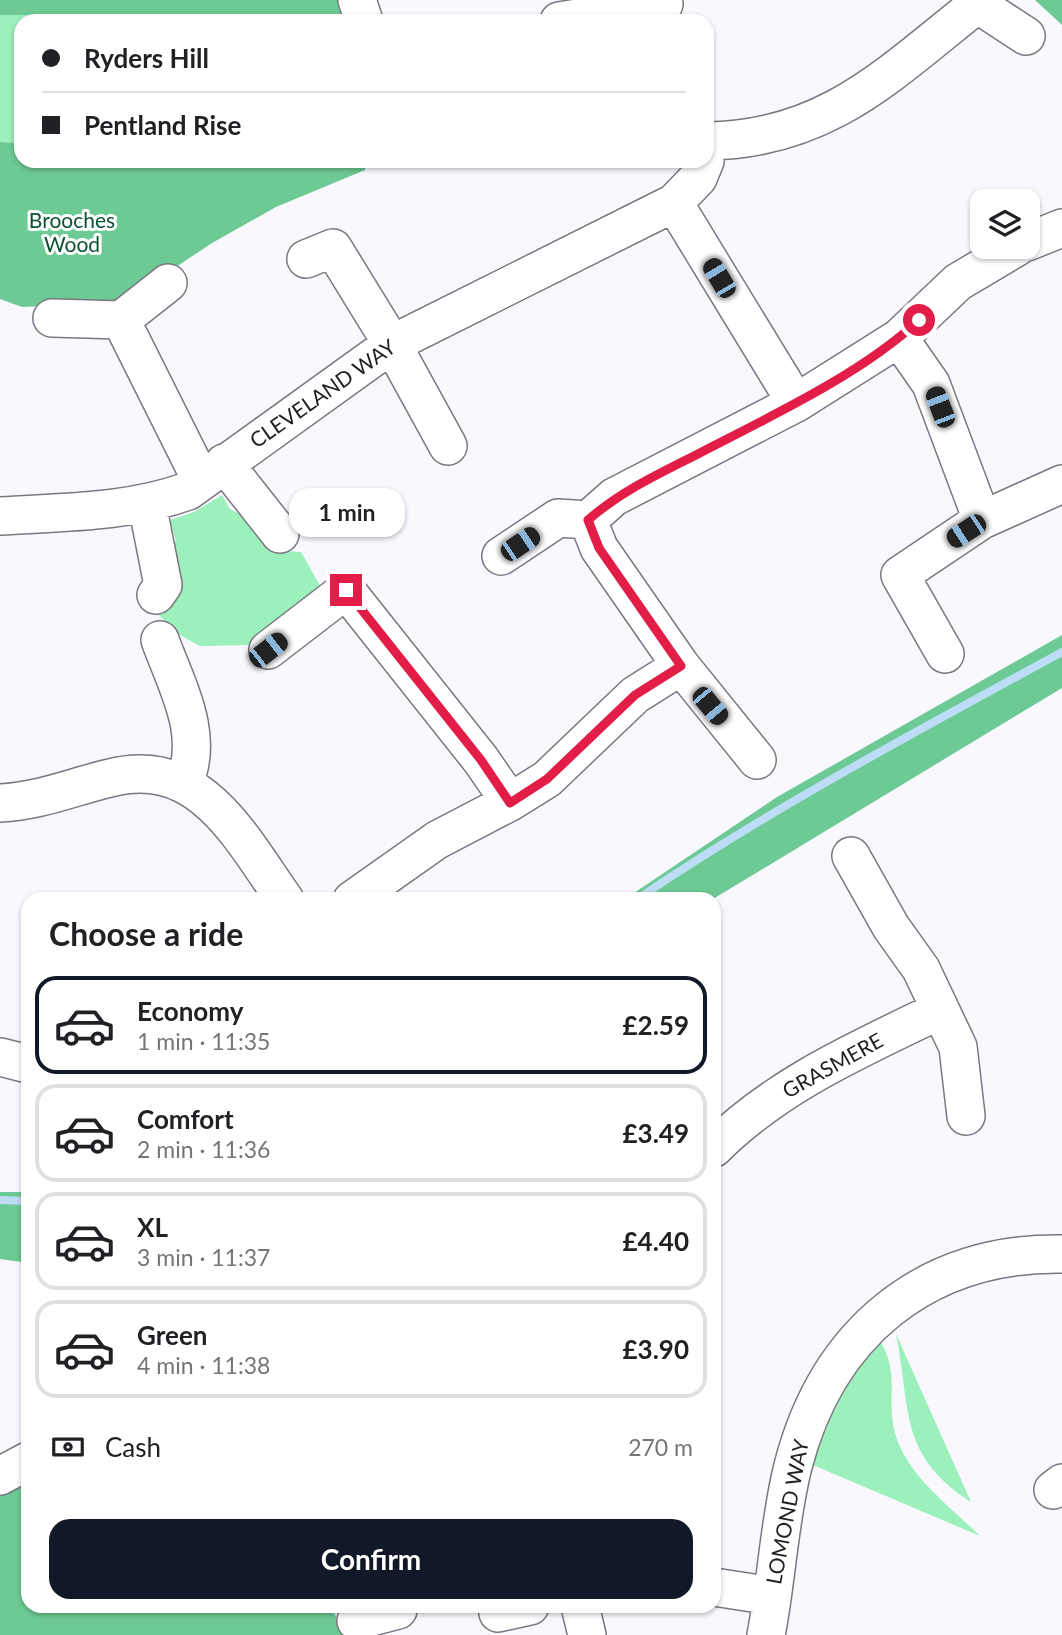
<!DOCTYPE html>
<html lang="en">
<head>
<meta charset="utf-8">
<style>
  :root { --surface:#fff; --page:#f6f6f6; --text:#202124; --muted:#757577; --line:#e0e0e0; --accent:#111827 }
  body { margin:0; font-family:Lato,sans-serif; background:var(--page); color:var(--text); height:100vh; display:flex; flex-direction:column; font-size:26px; white-space:nowrap }
  * { box-sizing:border-box; margin:0 }
  p { font-size:23px; color:var(--muted) }
  .icon { flex:none; width:38px; height:38px; fill:none; stroke:currentColor; stroke-width:2; stroke-linecap:round; stroke-linejoin:round }
  .map { position:relative; flex:1; overflow:hidden }
  .sheet { position:absolute; left:21px; top:892px; width:700px; height:721px; display:flex; flex-direction:column; background:var(--surface); border-radius:21px; box-shadow:0 2px 5px #0004 }
  .sheet>* { flex:none }
  .banner { position:absolute; left:14px; top:14px; width:700px; height:154px; border-radius:21px; box-shadow:0 2px 5px #0004; display:grid; align-content:center; height:154px; padding:0 28px; background:var(--surface) }
  .controls { position:absolute; left:970px; top:189px; display:grid; gap:14px }
  .controls a { display:grid; place-items:center; width:70px; height:70px; border-radius:14px; background:var(--surface); box-shadow:0 2px 5px #0004; font-size:35px }
  .end { position:absolute; width:32px; height:32px; margin:-16px; border:9px solid #e11d48; background:#fff; box-shadow:0 0 0 4px #fff }
  .from { border-radius:50% }
  .bubble { position:absolute; height:49px; border-radius:21px; background:var(--surface); box-shadow:0 2px 5px #0004; font-size:23px; font-weight:700; line-height:49px; text-align:center }
  .car { position:absolute; width:21px; height:42px; margin:-21px -10px; border-radius:9px; box-shadow:0 0 5px 2px #0007; background:linear-gradient(#222 24%,#8ab4d8 0 40%,#222 0 76%,#8ab4d8 0 86%,#222 0) }
  .banner b { display:flex; align-items:center; gap:24px; height:66px; font-size:26px }
  .banner b+b { border-top:2px solid var(--line) }
  .banner i { width:18px; height:18px; background:var(--text) }
  ul { padding:0; list-style:none }
  li { display:flex; align-items:center; gap:21px; height:98px; margin:0 14px 10px; padding:0 14px; border:4px solid var(--line); border-radius:21px }
  li div { flex:1 }
  li b { display:block; font-size:26px }
  li em { font-style:normal; font-weight:700 }
  li.selected { border-color:var(--accent) }
  li>.icon { width:63px; height:63px; stroke-width:1.5 }
  h2 { padding:0 28px; font-size:32px; line-height:84px }
  .pay { display:flex; align-items:center; gap:18px; height:77px; padding:0 28px; font-size:26px }
  .pay p { margin-inline-start:auto }
  .cta { display:flex; gap:14px; margin-top:auto; padding:14px 28px }
  .cta a { flex:1; height:80px; border-radius:21px; background:var(--accent); color:#fff; font-size:28px; font-weight:700; line-height:80px; text-align:center }
  .map>svg:first-child { display:block }
</style>
</head>
<body>
<div class="map">
<svg width="1062" height="1635" viewBox="0 0 1062 1635">
  <rect width="100%" height="100%" fill="#f9f8fe"/>
  <!-- green -->
  <path fill="#9bf0bc" d="M12 14 38 15 59 21H21V143L0 142V15Z
    M222 495 230 509 266 528 283 551 301 552 323 591 254 645 200 646 178 634 158 614 175 590 165 548 176 541 170 520 194 512Z
    M896 1334 971 1502C898 1455 911 1409 896 1334Z
    M881 1343C900 1374 886 1400 895 1433 907 1476 950 1506 980 1536L813 1465C828 1420 846 1378 881 1343Z"/>
  <!-- forest -->
  <path fill="#6dca94" d="M0 0H346L352 21H59L38 15H0Z
    M1035 0H1062V25Z
    M0 142 21 143V161H366L365 170 276 207 212 243 122 303 22 307 0 299Z
    M1062 635V688L713 899H625L777 797Z
    M0 1192H28V1263L0 1259Z
    M28 1469V1606L332 1607 343 1635H0V1486Z"/>
  <g fill="none" stroke-linecap="round" stroke-linejoin="round">
    <!-- stream -->
    <path stroke="#bddcf5" stroke-width="8" d="M636 900C773 807 918 731 1062 652
      M0 1200 28 1201"/>
    <!-- minor casing -->
    <g stroke="#797880" stroke-width="40">
      <path id="minor" d="M357 0 364 21
        M971 0 1026 36
        M559 21 664 4
        M707 141C825 140 888 75 975 6
        M674 203 796 403
        M1027 242 1062 228
        M306 259 333 248 392 344 448 446
        M52 318 121 320 168 283
        M121 320 201 480
        M899 338 931 384 982 520
        M224 463 280 534
        M147 504 163 585 156 595
        M0 516C63 512 127 513 188 491L392 344 674 203 698 178 705 161
        M501 556 558 518 588 520
        M160 640C177 687 205 734 184 783
        M268 650 346 590 481 760 510 802
        M945 654 900 575 982 520 1062 484
        M757 760 681 666 599 548 588 520 614 497 796 403 899 338 958 282 1017 247
        M0 803C40 801 72 787 110 778 201 755 240 837 285 900
        M851 856 891 927 921 969 958 1047 966 1116
        M352 900 437 840 510 802 547 779 635 695 681 666
        M0 1057 28 1064
        M714 1148C778 1084 860 1049 940 1010
        M0 1476 28 1461
        M1053 1490 1062 1483
        M714 1587 772 1596
        M580 1606 587 1635
        M498 1613 530 1606
        M356 1621 398 1610
        M766 1635C777 1579 779 1521 793 1466 827 1334 924 1252 1062 1254"/>
    </g>
    <!-- minor -->
    <use href="#minor" stroke="#fff" stroke-width="37"/>
  </g>
  <g fill="none" stroke-linecap="round" stroke-linejoin="round">
    <!-- route -->
    <path stroke="#e11d48" stroke-width="9" d="M346 590 481 760 510 803 547 779 635 695 681 666 599 548 588 520C619 493 654 476 692 457 763 420 861 375 919 320"/>
  </g>
  <g text-anchor="middle" stroke-width="6" stroke-linejoin="round" paint-order="stroke">
    <!-- park labels -->
    <g font-size="21" fill="#095331" stroke="#fff">
      <text x="72" y="228">Brooches<tspan x="72" dy="24">Wood</tspan></text>
    </g>
    <!-- street labels -->
    <g font-size="21" fill="#212124" stroke="#fff">
      <text transform="translate(323 394) rotate(-35)" y="7">CLEVELAND WAY</text>
      <text transform="translate(833 1066) rotate(-29)" y="7">GRASMERE</text>
      <text transform="translate(788 1512) rotate(-79)" y="7">LOMOND WAY</text>
    </g>
  </g>
</svg>
<div class="controls">
<a><svg class="icon" aria-label="layers" viewBox="0 0 24 24"><path d="M12 4l9 5-9 5-9-5zM3 14l9 5 9-5"/></svg></a>
</div>
<i class="end from" style="left:919px;top:320px"></i>
<i class="end" style="left:346px;top:590px"></i>
<div class="bubble" style="left:289px;top:488px;width:116px">1 min</div>
<i class="car" style="left:719px;top:278px;rotate:329deg"></i>
<i class="car" style="left:940px;top:407px;rotate:339deg"></i>
<i class="car" style="left:966px;top:531px;rotate:237deg"></i>
<i class="car" style="left:520px;top:544px;rotate:56deg"></i>
<i class="car" style="left:268px;top:650px;rotate:52deg"></i>
<i class="car" style="left:710px;top:706px;rotate:140deg"></i>
<div class="banner">
<b><i class="from"></i>Ryders Hill</b>
<b><i></i>Pentland Rise</b>
</div>
<section class="sheet">
<h2>Choose a ride</h2>
<ul>
<li class="selected"><svg class="icon" aria-label="car" viewBox="0 0 24 24"><path d="M5 17H2v-5l4-1 3-4h7l3 4 3 1v5h-3M9 17h6M6 11h13"/><circle cx="7" cy="17" r="2"/><circle cx="17" cy="17" r="2"/></svg><div><b>Economy</b><p>1 min · 11:35</p></div><em>£2.59</em></li>
<li><svg class="icon" aria-label="car" viewBox="0 0 24 24"><path d="M5 17H2v-5l4-1 3-4h7l3 4 3 1v5h-3M9 17h6M6 11h13"/><circle cx="7" cy="17" r="2"/><circle cx="17" cy="17" r="2"/></svg><div><b>Comfort</b><p>2 min · 11:36</p></div><em>£3.49</em></li>
<li><svg class="icon" aria-label="car" viewBox="0 0 24 24"><path d="M5 17H2v-5l4-1 3-4h7l3 4 3 1v5h-3M9 17h6M6 11h13"/><circle cx="7" cy="17" r="2"/><circle cx="17" cy="17" r="2"/></svg><div><b>XL</b><p>3 min · 11:37</p></div><em>£4.40</em></li>
<li><svg class="icon" aria-label="car" viewBox="0 0 24 24"><path d="M5 17H2v-5l4-1 3-4h7l3 4 3 1v5h-3M9 17h6M6 11h13"/><circle cx="7" cy="17" r="2"/><circle cx="17" cy="17" r="2"/></svg><div><b>Green</b><p>4 min · 11:38</p></div><em>£3.90</em></li>
</ul>
<div class="pay"><svg class="icon" aria-label="cash" viewBox="0 0 24 24"><path d="M3 7h18v10H3z"/><circle cx="12" cy="12" r="2"/></svg>Cash<p>270 m</p></div>
<div class="cta"><a>Confirm</a></div>
</section>
</div>
</body>
</html>
